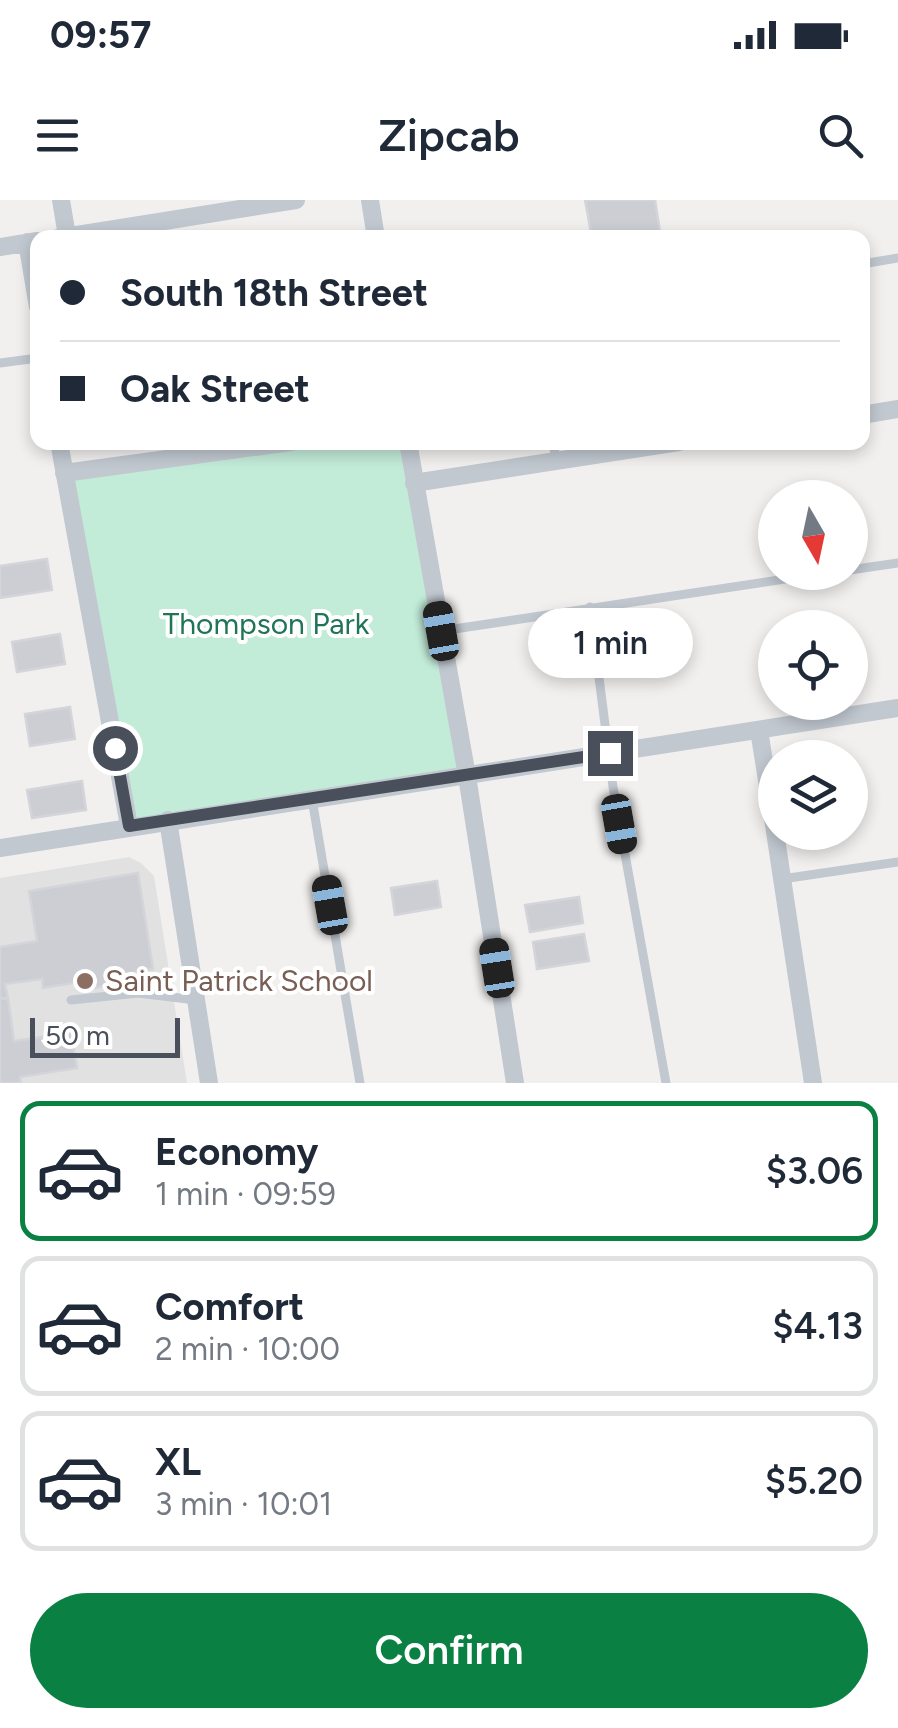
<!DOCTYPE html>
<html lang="en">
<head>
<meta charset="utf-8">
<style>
  :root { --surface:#fff; --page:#f6f6f7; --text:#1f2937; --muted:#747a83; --line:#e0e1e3; --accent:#0b8043 }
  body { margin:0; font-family:Figtree,sans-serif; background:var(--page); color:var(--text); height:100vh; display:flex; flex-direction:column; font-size:38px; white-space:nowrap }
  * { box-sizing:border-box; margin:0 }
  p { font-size:32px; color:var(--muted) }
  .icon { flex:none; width:55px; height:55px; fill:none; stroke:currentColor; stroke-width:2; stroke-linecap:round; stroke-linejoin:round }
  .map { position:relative; height:883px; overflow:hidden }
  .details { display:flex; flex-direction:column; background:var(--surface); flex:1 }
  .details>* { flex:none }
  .guide { position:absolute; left:30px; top:30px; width:840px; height:220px; border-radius:20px; box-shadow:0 5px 15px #0003; display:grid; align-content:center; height:220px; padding:0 30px; background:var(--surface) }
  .needle { width:65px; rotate:171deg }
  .controls { position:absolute; left:758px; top:280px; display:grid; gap:20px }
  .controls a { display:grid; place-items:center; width:110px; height:110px; border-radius:50%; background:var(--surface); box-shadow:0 5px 15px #0003; font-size:50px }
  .scale { position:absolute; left:30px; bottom:25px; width:150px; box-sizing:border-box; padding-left:10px; border:5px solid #49505b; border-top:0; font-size:28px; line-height:35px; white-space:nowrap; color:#49505b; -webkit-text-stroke:8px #fff; paint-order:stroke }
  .end { position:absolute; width:45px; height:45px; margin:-22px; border:12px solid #49505b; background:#fff; box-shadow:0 0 0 5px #fff }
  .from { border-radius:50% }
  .bubble { position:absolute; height:70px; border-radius:35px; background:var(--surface); box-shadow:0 5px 15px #0003; font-size:32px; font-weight:600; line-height:70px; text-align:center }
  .car { position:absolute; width:30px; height:60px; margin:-30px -15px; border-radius:12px; box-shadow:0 0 8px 2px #0007; background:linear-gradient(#222 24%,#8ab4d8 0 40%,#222 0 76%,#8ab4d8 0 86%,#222 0) }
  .guide b { display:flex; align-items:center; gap:35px; height:95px; font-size:38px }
  .guide b+b { border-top:2px solid var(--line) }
  .guide i { width:25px; height:25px; background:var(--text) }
  ul { padding:18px 0 0; list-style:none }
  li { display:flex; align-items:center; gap:30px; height:140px; margin:0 20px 15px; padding:0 10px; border:5px solid var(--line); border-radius:20px }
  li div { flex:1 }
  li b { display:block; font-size:38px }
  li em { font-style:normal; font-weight:600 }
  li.current { border-color:var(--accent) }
  li>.icon { width:90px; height:90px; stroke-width:1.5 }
  .button { display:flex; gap:20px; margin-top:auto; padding:20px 30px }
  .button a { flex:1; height:115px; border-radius:60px; background:var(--accent); color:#fff; font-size:40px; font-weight:600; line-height:115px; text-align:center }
  .status { display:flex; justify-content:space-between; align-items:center; height:70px; padding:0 50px; background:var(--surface); direction:ltr }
  .status svg { height:28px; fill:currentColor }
  header { display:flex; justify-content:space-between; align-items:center; height:130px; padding:0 30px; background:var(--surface); font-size:45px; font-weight:600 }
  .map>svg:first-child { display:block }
</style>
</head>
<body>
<div class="status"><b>09:57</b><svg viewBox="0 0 49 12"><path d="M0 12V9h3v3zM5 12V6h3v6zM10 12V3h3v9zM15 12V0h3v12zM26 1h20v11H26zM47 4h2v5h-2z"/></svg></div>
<header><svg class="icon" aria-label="menu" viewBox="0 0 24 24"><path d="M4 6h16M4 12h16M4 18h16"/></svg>Zipcab<svg class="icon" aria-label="search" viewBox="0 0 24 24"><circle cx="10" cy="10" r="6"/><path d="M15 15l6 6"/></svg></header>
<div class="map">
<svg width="898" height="883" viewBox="0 0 898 883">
  <rect width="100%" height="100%" fill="#f2f0ef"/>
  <!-- education -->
  <path fill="#e2e1e1" d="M129 657 141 663 154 676 187 883H0V678Z"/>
  <!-- green -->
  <path fill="#c2ebd8" d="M291 243H408L467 576 129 626 64 273Z"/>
  <!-- building -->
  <path fill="#cdced3" stroke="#d4d5da" stroke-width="2.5" d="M585 0H655L661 38H592Z
    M47 359 52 390 0 398V366Z
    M60 434 65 464 17 472 12 442Z
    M70 507 75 539 30 546 25 514Z
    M82 581 86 610 32 618 27 590Z
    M138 673 153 769 110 777 112 785 87 789 85 781 43 788 42 779 5 784 8 798 0 799V747L37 741 29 691Z
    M437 681 441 707 395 715 391 688Z
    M579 697 583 723 530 732 525 705Z
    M584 734 589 761 537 769 533 742Z
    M8 798 14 841 71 833 77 868 20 877 21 883H0V799Z"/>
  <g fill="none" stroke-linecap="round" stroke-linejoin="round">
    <!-- lane -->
    <path stroke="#c1c8d0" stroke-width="9" d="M862 64 898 58
      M0 163 38 158
      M553 242 556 261
      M850 370 898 363
      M590 407 613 587 666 883
      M441 431 832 372
      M312 599 360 883
      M782 679 898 662
      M71 800 138 793 196 800"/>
    <!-- street -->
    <path stroke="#c1c8d0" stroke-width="18" d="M61 0 67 36
      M370 0 376 38
      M58 38 296 0
      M27 42 38 107
      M0 47 37 41
      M862 215 898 209
      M59 242 129 626
      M408 242 467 576 515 883
      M64 273 291 242
      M414 283 679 242
      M759 530 775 631
      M168 620 209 883
      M775 632 813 883
      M0 648 898 508"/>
  </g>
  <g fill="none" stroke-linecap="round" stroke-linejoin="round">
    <!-- route -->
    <path stroke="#49505b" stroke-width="12" d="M115 548 129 626 610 553"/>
  </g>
  <!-- markers -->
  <circle fill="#8d6e63" stroke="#fff" stroke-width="4" cx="85" cy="781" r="10"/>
  <g text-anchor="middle" stroke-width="8" stroke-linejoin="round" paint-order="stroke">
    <!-- park labels -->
    <g font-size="30" fill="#217557" stroke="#fff">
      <text x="266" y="434">Thompson Park</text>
    </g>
    <!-- education labels -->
    <g font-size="30" fill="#785e54" stroke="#fff" text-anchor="start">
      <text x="105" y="791">Saint Patrick School</text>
    </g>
  </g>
</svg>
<div class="controls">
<a><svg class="needle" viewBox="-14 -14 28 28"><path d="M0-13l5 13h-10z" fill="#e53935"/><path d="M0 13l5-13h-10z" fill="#747a83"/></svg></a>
<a><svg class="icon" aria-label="locate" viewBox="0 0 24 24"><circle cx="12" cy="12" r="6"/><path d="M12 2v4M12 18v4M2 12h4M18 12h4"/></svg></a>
<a><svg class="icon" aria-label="layers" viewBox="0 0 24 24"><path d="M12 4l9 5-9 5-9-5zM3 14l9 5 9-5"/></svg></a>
</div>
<div class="scale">50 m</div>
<i class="end from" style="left:115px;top:548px"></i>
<i class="end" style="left:610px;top:553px"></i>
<div class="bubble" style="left:528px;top:408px;width:165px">1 min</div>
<i class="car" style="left:441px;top:431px;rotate:350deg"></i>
<i class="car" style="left:619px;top:624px;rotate:170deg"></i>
<i class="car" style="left:330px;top:705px;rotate:350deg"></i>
<i class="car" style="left:497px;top:768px;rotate:351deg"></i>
<div class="guide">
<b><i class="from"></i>South 18th Street</b>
<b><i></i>Oak Street</b>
</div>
</div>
<section class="details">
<ul>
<li class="current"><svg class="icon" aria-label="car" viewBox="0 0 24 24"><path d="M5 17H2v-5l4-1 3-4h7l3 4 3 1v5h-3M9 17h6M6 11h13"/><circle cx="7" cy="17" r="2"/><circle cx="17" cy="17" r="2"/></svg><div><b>Economy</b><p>1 min · 09:59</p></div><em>$3.06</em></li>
<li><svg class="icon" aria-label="car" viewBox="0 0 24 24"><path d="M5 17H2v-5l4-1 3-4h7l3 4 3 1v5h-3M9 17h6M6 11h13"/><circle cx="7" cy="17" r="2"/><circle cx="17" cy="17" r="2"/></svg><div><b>Comfort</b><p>2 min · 10:00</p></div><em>$4.13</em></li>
<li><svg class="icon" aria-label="car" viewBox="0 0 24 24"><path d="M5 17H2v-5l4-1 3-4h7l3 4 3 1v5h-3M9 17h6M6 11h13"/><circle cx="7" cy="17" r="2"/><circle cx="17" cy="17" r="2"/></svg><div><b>XL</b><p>3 min · 10:01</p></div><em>$5.20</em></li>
</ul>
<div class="button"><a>Confirm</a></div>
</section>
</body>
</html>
